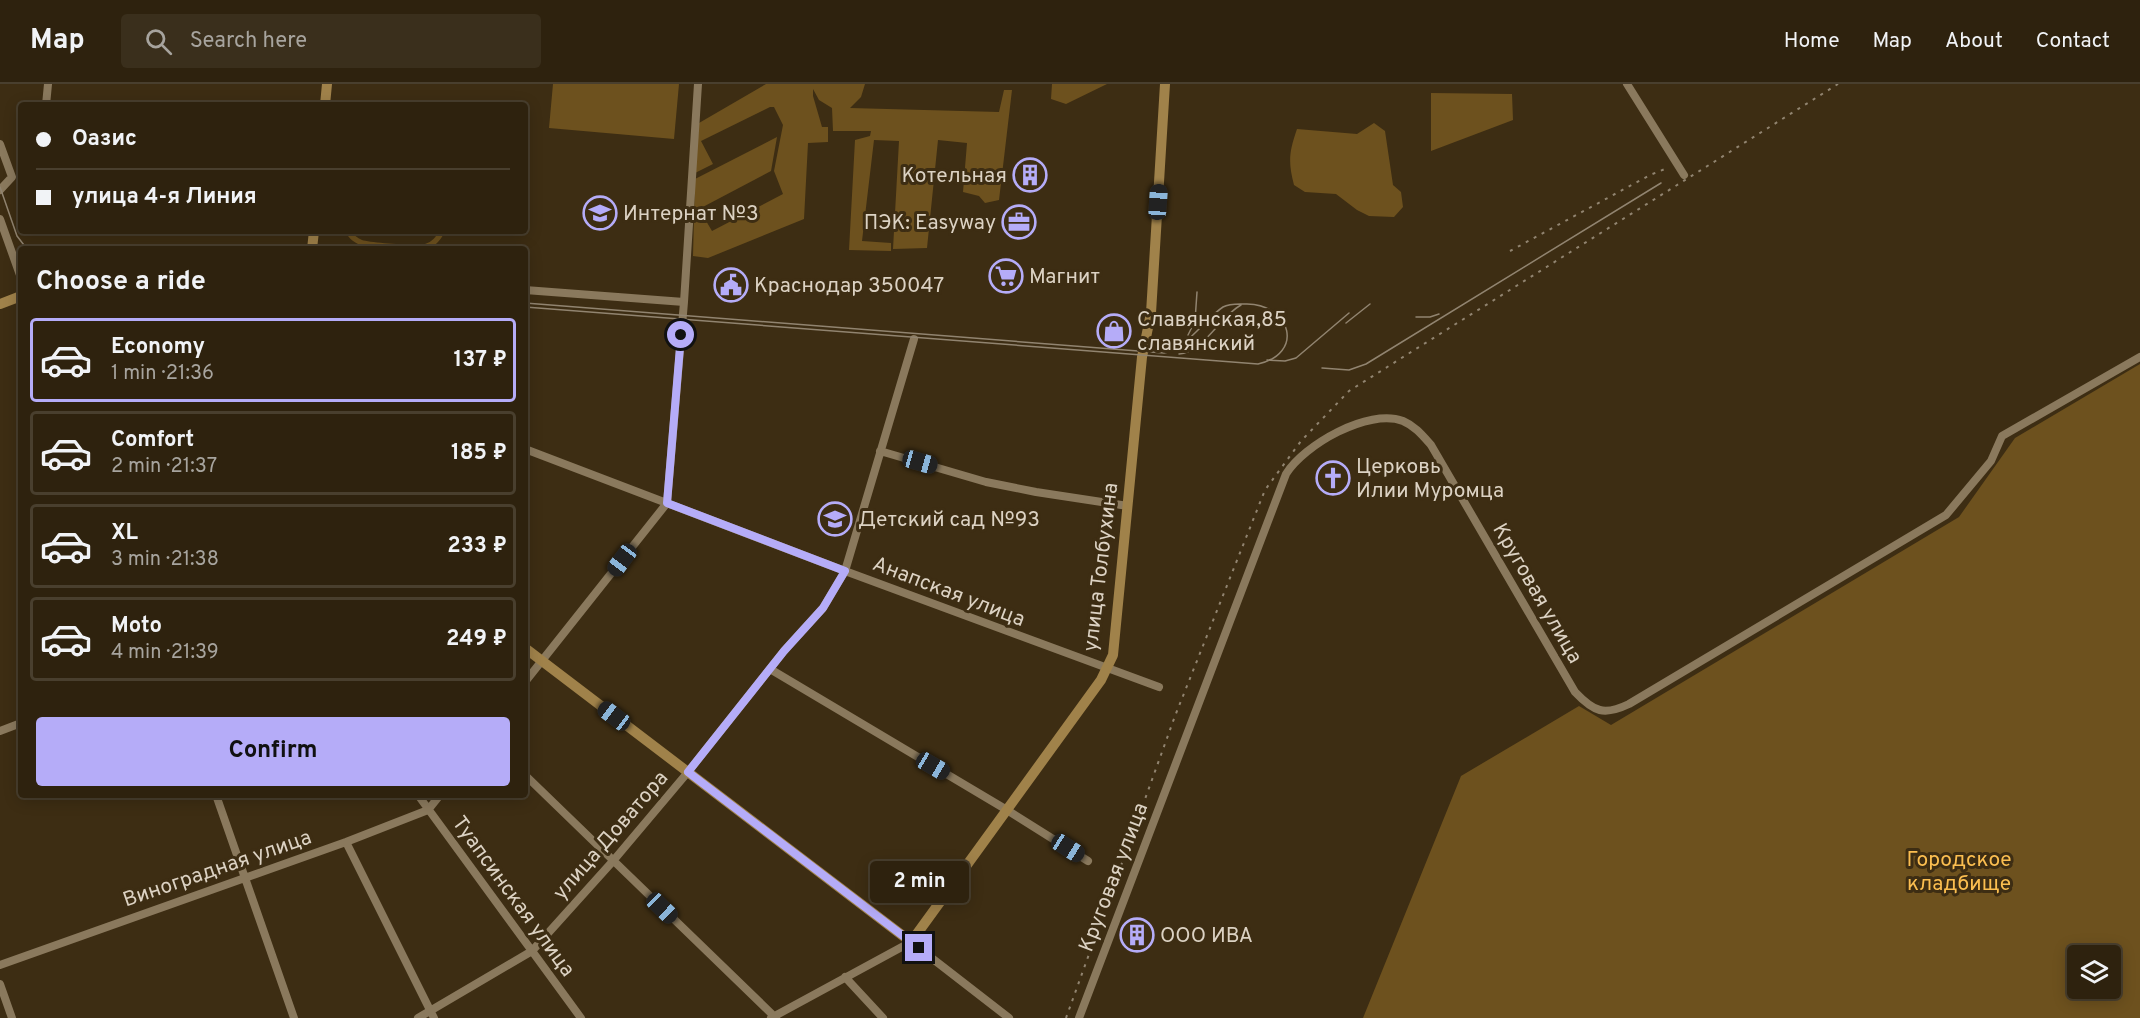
<!DOCTYPE html>
<html lang="en">
<head>
<meta charset="utf-8">
<style>
  :root { --surface:#2e220e; --page:#3a2f1c; --text:#f1f3f6; --muted:#a7a49e; --line:#493f2e; --accent:#b5acf8 }
  body { margin:0; font-family:Overpass,sans-serif; background:var(--page); color:var(--text); height:100vh; display:flex; flex-direction:column; font-size:22px; white-space:nowrap }
  * { box-sizing:border-box; margin:0 }
  p { font-size:20px; color:var(--muted) }
  .icon { flex:none; width:33px; height:33px; fill:none; stroke:currentColor; stroke-width:2; stroke-linecap:round; stroke-linejoin:round }
  .map { position:relative; flex:1; overflow:hidden }
  .drawer { position:absolute; left:18px; top:162px; width:510px; height:552px; display:flex; flex-direction:column; background:var(--surface); border-radius:6px; box-shadow:0 3px 15px #0003,0 0 0 2px var(--line) }
  .drawer>* { flex:none }
  .hud { position:absolute; left:18px; top:18px; width:510px; height:132px; border-radius:6px; box-shadow:0 3px 15px #0003,0 0 0 2px var(--line); display:grid; align-content:center; height:132px; padding:0 18px; background:var(--surface) }
  .fabs { position:absolute; left:2067px; top:861px; display:grid; gap:12px }
  .fabs a { display:grid; place-items:center; width:54px; height:54px; border-radius:6px; background:var(--surface); box-shadow:0 3px 15px #0003,0 0 0 2px var(--line); font-size:30px }
  .end { position:absolute; width:27px; height:27px; margin:-14px; border:8px solid #b5acf8; background:#111; box-shadow:0 0 0 3px #111 }
  .from { border-radius:50% }
  .bubble { position:absolute; height:42px; border-radius:6px; background:var(--surface); box-shadow:0 3px 15px #0003,0 0 0 2px var(--line); font-size:20px; font-weight:700; line-height:42px; text-align:center }
  .car { position:absolute; width:18px; height:36px; margin:-18px -9px; border-radius:8px; box-shadow:0 0 4px 2px #0007; background:linear-gradient(#222 24%,#8ab4d8 0 40%,#222 0 76%,#8ab4d8 0 86%,#222 0) }
  .hud b { display:flex; align-items:center; gap:21px; height:57px; font-size:22px }
  .hud b+b { border-top:2px solid var(--line) }
  .hud i { width:15px; height:15px; background:var(--text) }
  ul { padding:0; list-style:none }
  li { display:flex; align-items:center; gap:18px; height:84px; margin:0 12px 9px; padding:0 6px; border:3px solid var(--line); border-radius:6px }
  li div { flex:1 }
  li b { display:block; font-size:22px }
  li em { font-style:normal; font-weight:700 }
  li.current { border-color:var(--accent) }
  li>.icon { width:54px; height:54px; stroke-width:1.5 }
  h2 { padding:0 18px; font-size:27px; line-height:72px }
  .primary-button { display:flex; gap:12px; margin-top:auto; padding:12px 18px }
  .primary-button a { flex:1; height:69px; border-radius:6px; background:var(--accent); color:#111; font-size:24px; font-weight:700; line-height:69px; text-align:center }
  header { display:flex; align-items:center; gap:36px; box-sizing:border-box; height:84px; padding:0 30px; background:var(--surface); border-bottom:2px solid var(--line) }
  header strong { font-size:28px }
  nav { display:flex; gap:33px; margin-inline-start:auto; font-size:21px }
  .search { width:420px; height:54px; background:var(--page); display:flex; align-items:center; gap:15px; box-sizing:border-box; padding:0 21px; border-radius:6px; color:var(--muted); font-size:22px }
  .map>svg:first-child { display:block }
</style>
</head>
<body>
<header>
<strong>Map</strong>
<div class="search"><svg class="icon" aria-label="search" viewBox="0 0 24 24"><circle cx="10" cy="10" r="6"/><path d="M15 15l6 6"/></svg>Search here</div>
<nav><a>Home</a><a>Map</a><a>About</a><a>Contact</a></nav>
</header>
<div class="map">
<svg width="2140" height="934" viewBox="0 0 2140 934">
  <rect width="100%" height="100%" fill="#3d2d13"/>
  <!-- green -->
  <path fill="#6d511e" fill-rule="evenodd" d="M553 0H679L674 55 549 44Z
    M766 0H865L861 13 850 24 999 28 1004 6H1012L999 116 985 119 979 112 963 108 967 59 938 56 927 164 893 165 899 57 874 56 862 157 891 159V167L849 166 855 56 870 52 871 47H833L832 24 819 16 813 5V12L822 43H828V58L808 59 804 135 708 174 693 172 695 95 777 53 771 87 699 125 712 147 783 110 774 87 783 41 774 23H770L701 57 713 80 695 89 699 39Z
    M1052 0H1107L1066 20 1051 15Z
    M1431 9 1512 10 1513 36 1431 67Z
    M1374 39 1385 47 1393 101 1401 108 1403 123 1394 133 1369 132 1357 126 1336 110 1305 108 1294 101C1288 78 1289 68 1297 45L1357 50Z
    M345 147H351C354 151 357 154 362 156 371 159 416 162 425 160 432 158 436 153 439 147H445C442 154 437 161 429 164 419 168 368 164 358 160 352 157 348 153 345 147Z
    M2140 280V934H1363L1461 692 1579 622 1611 641 1959 433 2015 354ZM2078 872H2110V904H2078Z"/>
  <g fill="none" stroke-linecap="round" stroke-linejoin="round">
    <!-- street -->
    <path stroke="#8a795d" stroke-width="8" d="M1627 0 1684 91
      M46 21 48 0
      M0 60 12 93 0 106
      M0 135 21 194
      M525 206 684 218
      M525 365 845 487 1159 603
      M880 367 986 398 1036 408 1128 422
      M770 585 1007 726 1088 777
      M525 598 667 419 684 218 698 0
      M0 647 21 639
      M525 691 776 934
      M216 711 294 934
      M418 711 581 934
      M346 758 434 934
      M0 881 346 758 428 726 440 711
      M845 893 883 934
      M0 900 12 934
      M418 934 532 867 613 777 688 688 784 567 823 524 845 487 914 255
      M771 934 911 858 1009 934
      M1079 934 1286 390C1304 361 1368 324 1403 337 1415 342 1423 352 1431 361L1575 608C1594 628 1604 632 1629 620L1946 431 1991 377 2002 352 2140 273"/>
    <!-- secondary -->
    <path stroke="#a0824a" stroke-width="10" d="M325 21 327 0
      M312 165 314 147
      M0 220 21 212
      M525 564 911 858 1101 596 1113 571 1142 273 1151 229 1165 0"/>
    <!-- tram -->
    <path stroke="#918470" stroke-width="1.5" d="M0 103 17 152 27 165
      M525 219 1164 269C1184 267 1206 234 1223 223 1230 219 1238 220 1247 220 1292 221 1304 270 1258 280L525 223
      M1416 233H1430L1439 230
      M1346 239 1370 220
      M1188 251 1195 237 1197 208
      M1179 270C1203 269 1219 233 1241 221
      M1267 276 1285 277 1296 274 1349 229
      M1322 284 1349 286 1366 280 1661 99"/>
    <!-- rail -->
    <path stroke="#918470" stroke-width="2" stroke-dasharray="3 6" stroke-linecap="butt" d="M1510 167 1650 91 1665 85
      M1066 934 1175 632 1265 406 1301 357 1349 307 1838 0"/>
  </g>
  <g fill="none" stroke-linecap="round" stroke-linejoin="round">
    <!-- route -->
    <path stroke="#b5acf8" stroke-width="8" d="M681 251 667 419 845 487 823 524 784 567 688 688 919 864"/>
  </g>
  <!-- icons -->
  <defs>
    <g id="building-ring" transform="scale(1.725)"><circle r="9.5" fill="#3d2d13" stroke="#b5acf8" stroke-width="1.5"/><path d="M-4-6H4V6H1V3H-1V6H-4ZM-2.5-4.3h1.7v1.8h-1.7ZM.8-4.3h1.7v1.8H.8ZM-2.5-1h1.7V.8h-1.7ZM.8-1h1.7V.8H.8Z" fill="#b5acf8"/></g>
    <g id="school-ring" transform="scale(1.725)"><circle r="9.5" fill="#3d2d13" stroke="#b5acf8" stroke-width="1.5"/><path d="M0-5L7-2L0 1L-7-2ZM-4 1L0 2.5L4 1V4Q0 6-4 4Z" fill="#b5acf8"/></g>
    <g id="office-ring" transform="scale(1.725)"><circle r="9.5" fill="#3d2d13" stroke="#b5acf8" stroke-width="1.5"/><path d="M-6-3h4V-5.5h4V-3h4V5H-6ZM-1-4.5V-3h2v-1.5ZM-6 0V1H6V0Z" fill="#b5acf8"/></g>
    <g id="supermarket-ring" transform="scale(1.725)"><circle r="9.5" fill="#3d2d13" stroke="#b5acf8" stroke-width="1.5"/><path d="M-6-5.5h2.5l.6 2H6L4.5 2H-2.5L-4.4-4H-6ZM-1.5 3.2a1.3 1.3 0 1 0 .1 0ZM3 3.2a1.3 1.3 0 1 0 .1 0Z" fill="#b5acf8"/></g>
    <g id="civic-ring" transform="scale(1.725)"><circle r="9.5" fill="#3d2d13" stroke="#b5acf8" stroke-width="1.5"/><path d="M-.6-6.5H3V-4.5H.6V-3L4-1V1h2V6H-6V1h2V-1L-.6-3ZM-1.2 2.5V6h2.4V2.5Z" fill="#b5acf8"/></g>
    <g id="shop-ring" transform="scale(1.725)"><circle r="9.5" fill="#3d2d13" stroke="#b5acf8" stroke-width="1.5"/><path d="M-5-2.5h2.3a2.7 3.5 0 0 1 5.4 0H5L5.5 6h-11ZM-1.5-2.5h3a1.5 2.3 0 0 0-3 0Z" fill="#b5acf8"/></g>
    <g id="church-ring" transform="scale(1.725)"><circle r="9.5" fill="#3d2d13" stroke="#b5acf8" stroke-width="1.5"/><path d="M-1.2-6h2.4v3.5h3.3v2.4h-3.3V6h-2.4V-.1h-3.3v-2.4h3.3Z" fill="#b5acf8"/></g>
  </defs>
  <g fill-rule="evenodd">
    <use href="#building-ring" x="1030" y="91"/>
    <use href="#school-ring" x="600" y="129"/>
    <use href="#office-ring" x="1019" y="138"/>
    <use href="#supermarket-ring" x="1006" y="192"/>
    <use href="#civic-ring" x="731" y="201"/>
    <use href="#shop-ring" x="1114" y="247"/>
    <use href="#church-ring" x="1333" y="394"/>
    <use href="#school-ring" x="835" y="435"/>
    <use href="#building-ring" x="1137" y="851"/>
  </g>
  <g text-anchor="middle" stroke-width="6" stroke-linejoin="round" paint-order="stroke">
    <!-- poi labels -->
    <g font-size="21" fill="#dcd2c3" stroke="#3d2d13" text-anchor="start">
      <text x="1007" y="98" text-anchor="end">Котельная</text>
      <text x="623" y="136">Интернат №3</text>
      <text x="996" y="145" text-anchor="end">ПЭК: Easyway</text>
      <text x="1029" y="199">Магнит</text>
      <text x="754" y="208">Краснодар 350047</text>
      <text x="1137" y="242">Славянская,85<tspan x="1137" dy="24">славянский</tspan></text>
      <text x="1356" y="389">Церковь<tspan x="1356" dy="24">Илии Муромца</tspan></text>
      <text x="858" y="442">Детский сад №93</text>
      <text x="1160" y="858">ООО ИВА</text>
    </g>
    <!-- street labels -->
    <g font-size="21" fill="#dcd2c3" stroke="#3d2d13">
      <text transform="translate(1100 483) rotate(-83)" y="7">улица Толбухина</text>
      <text transform="translate(949 507) rotate(21)" y="7">Анапская улица</text>
      <text transform="translate(1538 509) rotate(60)" y="7">Круговая улица</text>
      <text transform="translate(610 751) rotate(-49)" y="7">улица Доватора</text>
      <text transform="translate(217 784) rotate(-19)" y="7">Виноградная улица</text>
      <text transform="translate(1113 793) rotate(-69)" y="7">Круговая улица</text>
      <text transform="translate(514 812) rotate(54)" y="7">Туапсинская улица</text>
    </g>
    <!-- park labels -->
    <g font-size="21" fill="#fbbe50" stroke="#3d2d13">
      <text x="1959" y="782">Городское<tspan x="1959" dy="24">кладбище</tspan></text>
    </g>
  </g>
</svg>
<div class="fabs">
<a><svg class="icon" aria-label="layers" viewBox="0 0 24 24"><path d="M12 4l9 5-9 5-9-5zM3 14l9 5 9-5"/></svg></a>
</div>
<i class="end from" style="left:681px;top:251px"></i>
<i class="end" style="left:919px;top:864px"></i>
<div class="bubble" style="left:870px;top:777px;width:99px">2 min</div>
<i class="car" style="left:1158px;top:118px;rotate:4deg"></i>
<i class="car" style="left:920px;top:378px;rotate:106deg"></i>
<i class="car" style="left:622px;top:476px;rotate:217deg"></i>
<i class="car" style="left:614px;top:632px;rotate:307deg"></i>
<i class="car" style="left:933px;top:682px;rotate:120deg"></i>
<i class="car" style="left:1068px;top:764px;rotate:122deg"></i>
<i class="car" style="left:662px;top:824px;rotate:134deg"></i>
<div class="hud">
<b><i class="from"></i>Оазис</b>
<b><i></i>улица 4-я Линия</b>
</div>
<section class="drawer">
<h2>Choose a ride</h2>
<ul>
<li class="current"><svg class="icon" aria-label="car" viewBox="0 0 24 24"><path d="M5 17H2v-5l4-1 3-4h7l3 4 3 1v5h-3M9 17h6M6 11h13"/><circle cx="7" cy="17" r="2"/><circle cx="17" cy="17" r="2"/></svg><div><b>Economy</b><p>1 min · 21:36</p></div><em>137 ₽</em></li>
<li><svg class="icon" aria-label="car" viewBox="0 0 24 24"><path d="M5 17H2v-5l4-1 3-4h7l3 4 3 1v5h-3M9 17h6M6 11h13"/><circle cx="7" cy="17" r="2"/><circle cx="17" cy="17" r="2"/></svg><div><b>Comfort</b><p>2 min · 21:37</p></div><em>185 ₽</em></li>
<li><svg class="icon" aria-label="car" viewBox="0 0 24 24"><path d="M5 17H2v-5l4-1 3-4h7l3 4 3 1v5h-3M9 17h6M6 11h13"/><circle cx="7" cy="17" r="2"/><circle cx="17" cy="17" r="2"/></svg><div><b>XL</b><p>3 min · 21:38</p></div><em>233 ₽</em></li>
<li><svg class="icon" aria-label="car" viewBox="0 0 24 24"><path d="M5 17H2v-5l4-1 3-4h7l3 4 3 1v5h-3M9 17h6M6 11h13"/><circle cx="7" cy="17" r="2"/><circle cx="17" cy="17" r="2"/></svg><div><b>Moto</b><p>4 min · 21:39</p></div><em>249 ₽</em></li>
</ul>
<div class="primary-button"><a>Confirm</a></div>
</section>
</div>
</body>
</html>
